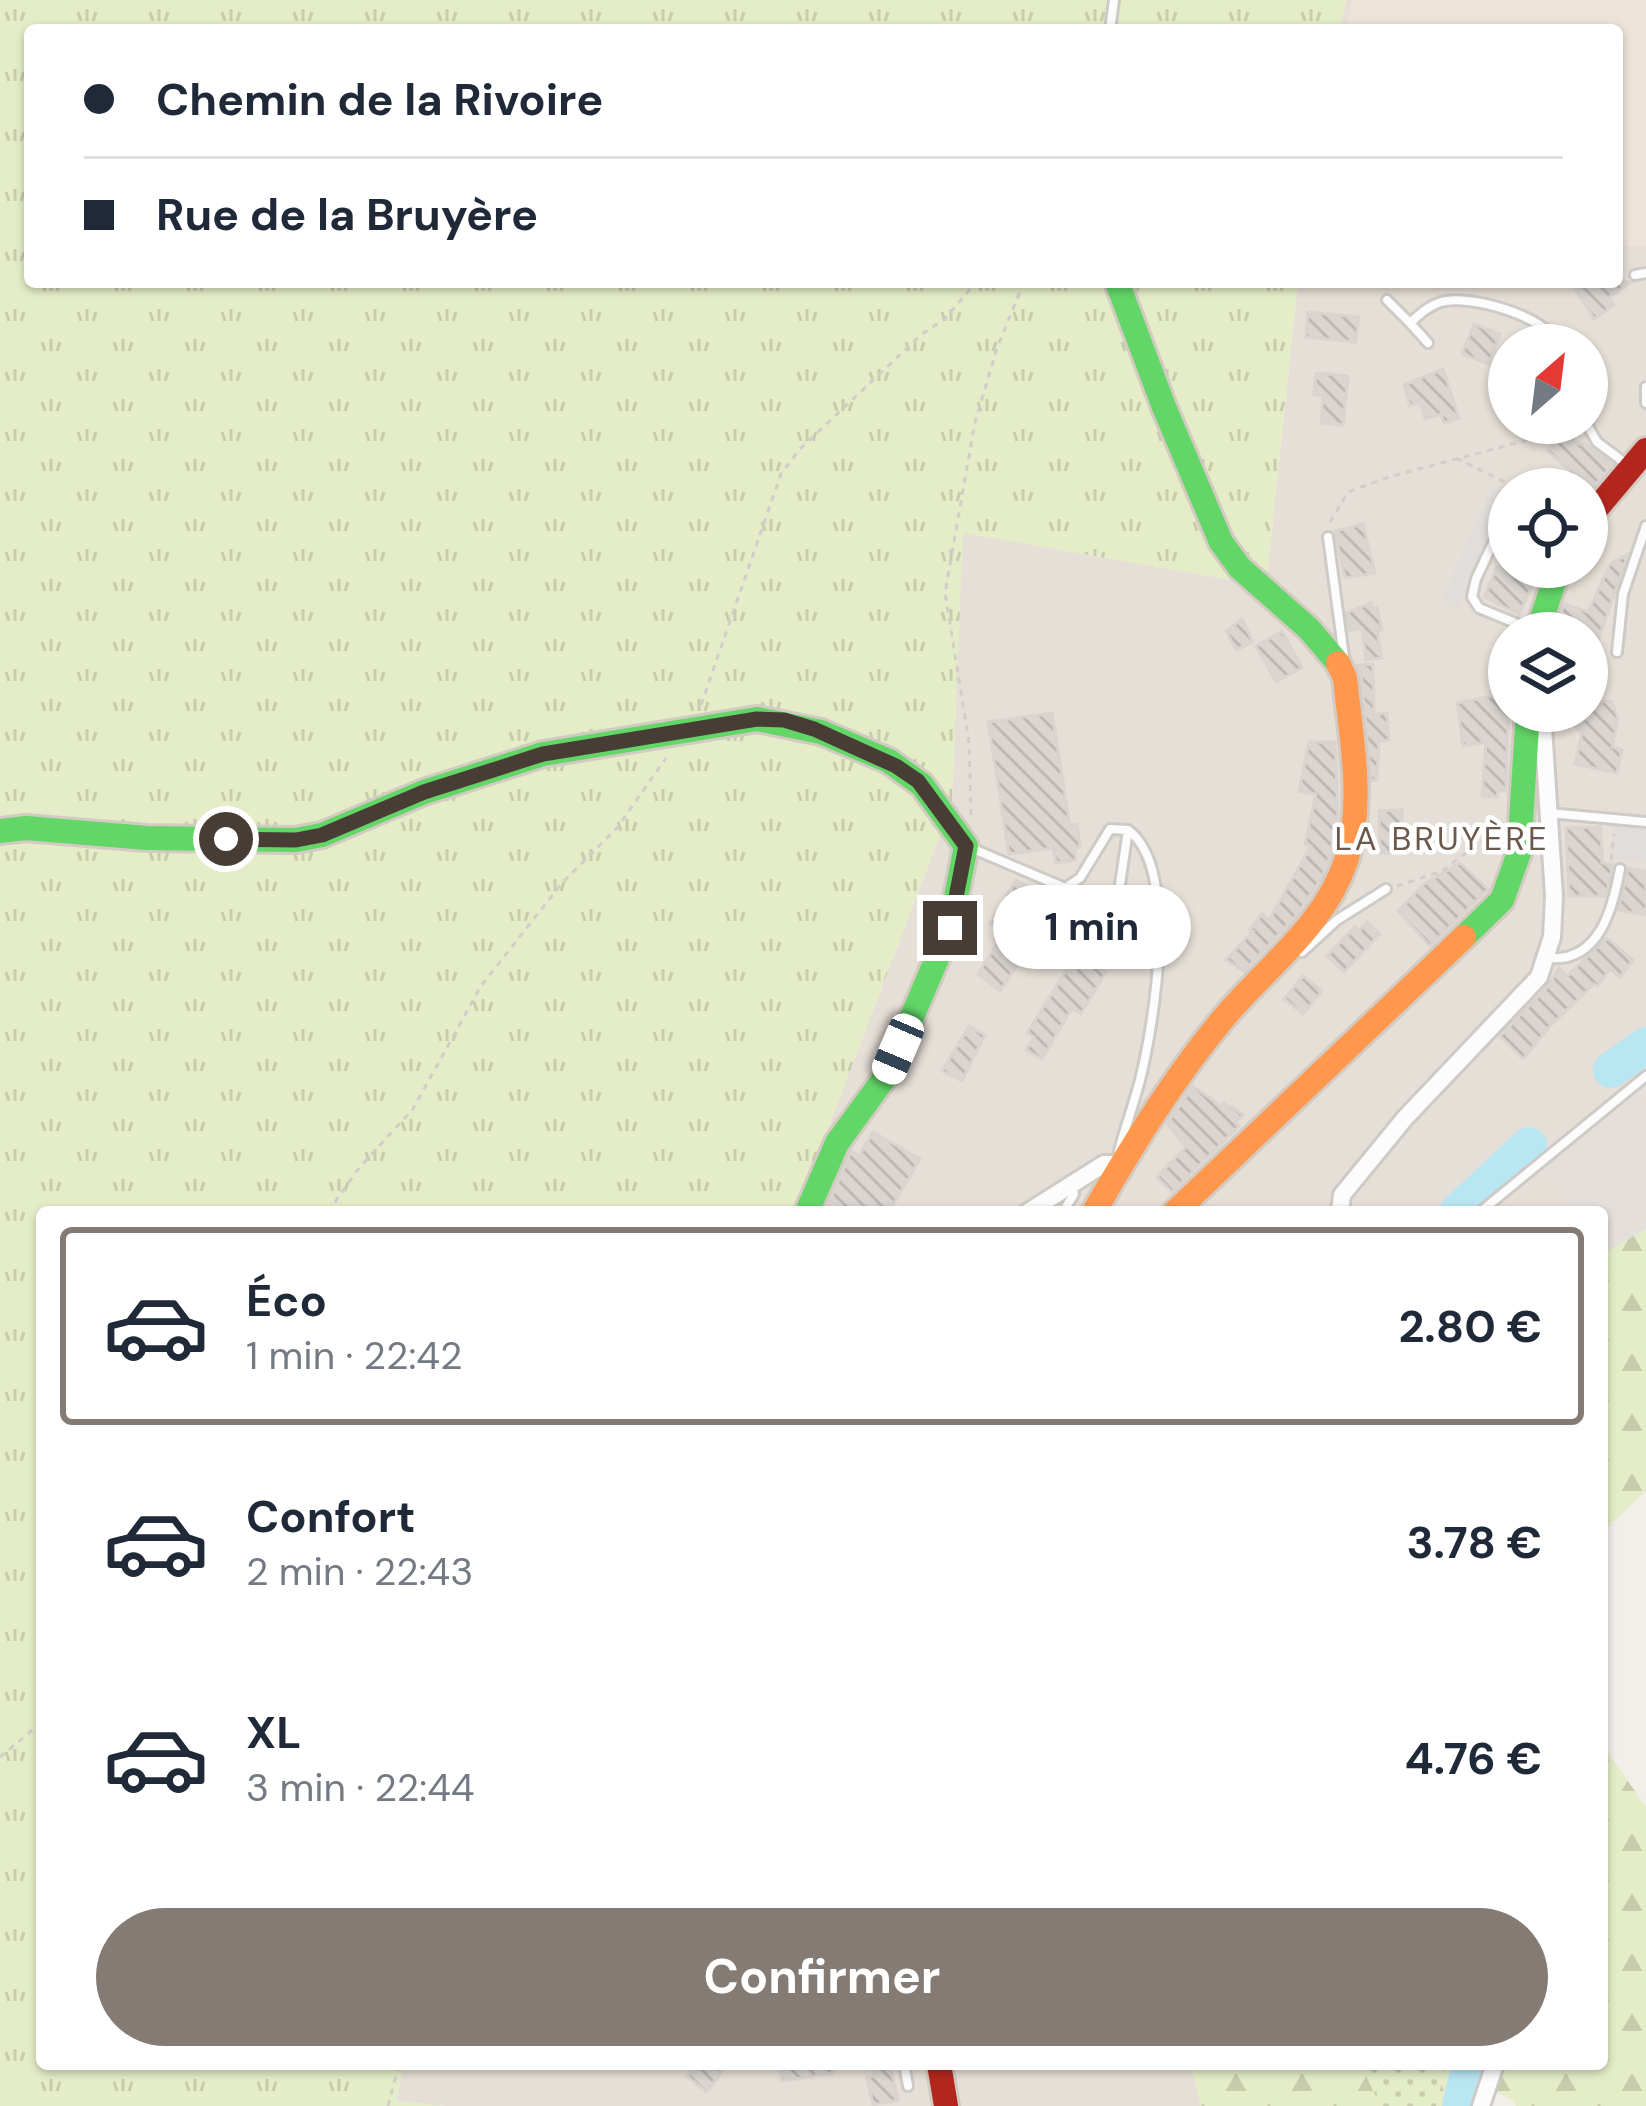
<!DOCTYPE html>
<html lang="fr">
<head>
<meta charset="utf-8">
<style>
  :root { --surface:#fff; --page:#f2f2f3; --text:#1f2937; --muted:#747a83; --line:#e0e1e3; --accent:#847b74 }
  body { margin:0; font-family:"DM Sans",sans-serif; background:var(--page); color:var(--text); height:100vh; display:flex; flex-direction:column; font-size:45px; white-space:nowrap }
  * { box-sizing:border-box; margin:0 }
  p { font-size:39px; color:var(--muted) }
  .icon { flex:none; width:66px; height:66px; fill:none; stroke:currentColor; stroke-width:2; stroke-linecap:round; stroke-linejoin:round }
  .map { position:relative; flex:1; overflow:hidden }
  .panel { position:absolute; left:36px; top:1206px; width:1572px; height:864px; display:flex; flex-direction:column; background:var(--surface); border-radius:12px; box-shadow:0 3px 9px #0004 }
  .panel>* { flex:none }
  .banner { position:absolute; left:24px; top:24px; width:1599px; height:264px; border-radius:12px; box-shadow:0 3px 9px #0004; display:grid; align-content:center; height:264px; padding:0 60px; background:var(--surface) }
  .needle { width:78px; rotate:28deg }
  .controls { position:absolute; left:1488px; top:324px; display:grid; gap:24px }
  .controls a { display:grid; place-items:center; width:120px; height:120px; border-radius:50%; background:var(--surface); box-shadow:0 3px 9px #0004; font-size:60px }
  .end { position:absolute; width:54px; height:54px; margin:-27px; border:15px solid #483d35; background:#fff; box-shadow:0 0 0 6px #fff }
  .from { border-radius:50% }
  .bubble { position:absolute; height:84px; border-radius:42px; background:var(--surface); box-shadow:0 3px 9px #0004; font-size:39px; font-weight:700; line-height:84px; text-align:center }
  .car { position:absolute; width:36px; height:72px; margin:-36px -18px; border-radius:15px; box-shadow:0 0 9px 3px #0007; background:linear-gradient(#fff 24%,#345 0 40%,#fff 0 76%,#345 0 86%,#fff 0) }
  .banner b { display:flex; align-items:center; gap:42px; height:114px; font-size:45px }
  .banner b+b { border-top:3px solid var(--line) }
  .banner i { width:30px; height:30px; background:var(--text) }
  ul { padding:21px 0 0; list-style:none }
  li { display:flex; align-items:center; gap:36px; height:198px; margin:0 24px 18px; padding:0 36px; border:6px solid transparent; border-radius:12px }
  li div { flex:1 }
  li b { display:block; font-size:45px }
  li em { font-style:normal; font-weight:700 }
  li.selected { border-color:var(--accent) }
  li>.icon { width:108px; height:108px; stroke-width:1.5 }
  .cta { display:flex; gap:24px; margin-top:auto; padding:24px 60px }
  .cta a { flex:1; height:138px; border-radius:72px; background:var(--accent); color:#fff; font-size:48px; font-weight:700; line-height:138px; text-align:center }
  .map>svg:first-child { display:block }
</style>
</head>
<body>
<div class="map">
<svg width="1646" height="2106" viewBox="0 0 1646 2106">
  <defs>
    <pattern id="grass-tufts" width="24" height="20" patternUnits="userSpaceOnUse" patternTransform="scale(3)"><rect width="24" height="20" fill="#e5edc8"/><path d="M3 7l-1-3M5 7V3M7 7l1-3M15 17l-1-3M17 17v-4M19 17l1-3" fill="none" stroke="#c6ccac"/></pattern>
    <pattern id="forest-firs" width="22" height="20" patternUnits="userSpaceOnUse" patternTransform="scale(3)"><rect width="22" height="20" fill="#e5edc8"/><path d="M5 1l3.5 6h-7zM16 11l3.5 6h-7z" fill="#c6ccac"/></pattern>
    <pattern id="garden-dots" width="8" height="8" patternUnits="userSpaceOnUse" patternTransform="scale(3)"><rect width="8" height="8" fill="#e5edc8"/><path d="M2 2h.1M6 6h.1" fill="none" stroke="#c6ccac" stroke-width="1.8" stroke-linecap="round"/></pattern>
    <pattern id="building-back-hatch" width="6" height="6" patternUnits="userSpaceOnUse" patternTransform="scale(3)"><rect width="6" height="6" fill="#dad5d1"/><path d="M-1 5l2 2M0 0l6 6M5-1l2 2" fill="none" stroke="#bdb8b4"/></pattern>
  </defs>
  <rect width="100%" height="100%" fill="#f2eeea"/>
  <!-- residential -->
  <path fill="#e6dfd7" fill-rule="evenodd" d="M1346 0H1646V1086L1547 1170 1577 1212H796L952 804 962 532 1266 586 1298 282H1617V30H1340ZM1509 345H1587V423H1509ZM1509 489H1587V567H1509ZM1509 633H1587V711H1509Z
    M404 2064H1190L1201 2106H445L396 2101Z"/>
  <!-- industrial -->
  <path fill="#e5dfdb" d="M1646 1086V1229L1607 1252 1602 1245V1212H1577L1546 1170Z"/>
  <!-- education -->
  <path fill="#ede3d9" d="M1352 0H1646V247L1617 244V30H1346Z"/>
  <!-- grass -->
  <path fill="url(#grass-tufts)" d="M0 0H1346L1340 30H30V282H1298L1266 586 963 533 952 804 796 1212H42V2064H404L396 2101 445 2106H0Z"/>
  <!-- forest -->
  <path fill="url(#forest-firs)" d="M1646 1229V1491L1602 1533V1254Z
    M1602 1744 1646 1807V2106H1516L1513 2101 1478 2082 1469 2106H1436L1446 2064H1602Z
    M1190 2064H1361L1380 2106H1201Z"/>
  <!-- garden -->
  <path fill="url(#garden-dots)" d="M1361 2064H1446L1436 2106H1380Z"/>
  <!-- parking -->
  <path fill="#e1ddda" d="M1492 487 1509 494 1458 608 1441 601Z
    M1617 811 1646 815V862L1611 858Z"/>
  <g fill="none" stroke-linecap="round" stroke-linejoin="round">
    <!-- river -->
    <path stroke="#b8e6f2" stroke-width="36" d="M1611 1070 1646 1045
      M1457 1212 1529 1145
      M1460 2106 1470 2064"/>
  </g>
  <!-- building -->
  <path fill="url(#building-back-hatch)" stroke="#dad4d0" stroke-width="3" d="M1571 282H1632L1609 297 1614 305 1594 319Z
    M1308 312 1359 317 1356 342 1306 337Z
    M1474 324 1500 334 1489 364 1462 354Z
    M1443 369 1459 418 1444 423 1441 414 1425 419 1420 402 1410 406 1404 385Z
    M1316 373 1348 376 1343 425 1321 423 1323 396 1314 395Z
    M1556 440 1588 445 1613 464 1592 489H1555L1570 470 1547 451Z
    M1363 524 1375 573 1345 578 1335 531Z
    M1628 554 1599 638 1587 633H1554L1564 604 1588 612 1610 564Z
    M1497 567H1541L1519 614 1484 597Z
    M1371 603 1372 608 1377 607 1382 630 1377 631 1382 658 1366 660 1362 628 1349 631 1346 613Z
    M1242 619 1253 642 1236 650 1226 631Z
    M1282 631 1302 668 1276 682 1256 646Z
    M1373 664 1374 715 1387 713 1389 740 1379 741 1377 780 1371 781 1361 676 1357 665Z
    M1509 693 1506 791H1498L1497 797 1482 796 1486 742 1463 746 1457 703Z
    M1603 701 1612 702 1618 718 1612 747 1622 750 1617 773 1575 764 1582 732 1572 724 1588 718 1591 708Z
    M1052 713 1070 825 1077 824 1080 847 1074 848 1076 860 1056 863 1053 848 1009 854 988 722Z
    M1309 742H1335L1338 815 1330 856 1322 877 1296 916 1244 971 1226 960 1253 931 1250 930 1262 914 1269 920 1311 846 1305 844 1316 794 1299 791Z
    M1402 810 1401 853H1380L1379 811Z
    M1601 827 1602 863 1613 865 1606 896H1569L1566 828Z
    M1460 863 1488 889 1430 946 1398 911 1424 884Z
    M1628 868 1646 871V915L1618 910Z
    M1016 880 1032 889 1020 909 1045 923 1000 991 978 974 1004 932 990 923Z
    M1367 922 1380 934 1344 972 1327 956 1355 927 1359 931Z
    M1607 938 1633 960 1620 977 1610 969 1597 986 1594 984 1550 1026 1523 1059 1500 1036 1548 986 1559 968 1567 976Z
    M1082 958 1106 972 1081 1014 1072 1008 1042 1059 1026 1050 1034 1037 1027 1033 1069 966 1076 969Z
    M1303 976 1322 991 1303 1014 1284 999Z
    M969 1026 985 1035 962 1081 942 1071Z
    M1193 1086 1221 1106 1224 1103 1229 1108 1232 1106 1243 1115 1236 1122 1239 1126 1172 1192 1157 1177 1186 1147 1167 1124Z
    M873 1132 920 1159 889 1212 826 1210 851 1151 859 1156Z
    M698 2064H723L720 2075 706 2092 687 2076Z
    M779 2064H833V2073L782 2081Z
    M869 2064H890L898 2100 873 2105 867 2077 875 2076Z"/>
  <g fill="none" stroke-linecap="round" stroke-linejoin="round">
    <!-- lane casing -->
    <g stroke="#cecac6" stroke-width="14">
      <path id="lane" d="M1110 30 1114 0
        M1635 275 1646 273
        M1387 300 1410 323C1419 315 1428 306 1441 302 1469 294 1548 316 1558 345
        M1410 323 1428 343
        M1646 387V403
        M1586 423 1597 442 1629 466
        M1509 509 1476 579 1472 597 1479 608 1530 629
        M1328 537 1344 657
        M1617 652 1623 594 1646 526
        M1549 813 1646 822
        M971 848 1065 888 1080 878 1110 829 1128 830C1180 868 1154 1024 1140 1080 1134 1104 1125 1127 1119 1151
        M1105 922 1119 891 1128 830
        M1302 952 1337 920 1386 889
        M1548 958C1600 963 1613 907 1620 869
        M1063 1212 1074 1194 1072 1187
        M1480 1212 1646 1076
        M904 2064 908 2086"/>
    </g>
    <!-- street casing -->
    <g stroke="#cecac6" stroke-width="22">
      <path id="street" d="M1028 1212 1104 1164H1120
        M1340 1212 1342 1195 1405 1118 1539 977 1552 937 1554 896 1542 711
        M1481 2106 1495 2064"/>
    </g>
    <!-- fast casing -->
    <g stroke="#d3cbc2" stroke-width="30">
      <path id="fast" d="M1117 282 1164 407 1221 542 1240 568 1309 629 1338 663
        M1537 633 1559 567
        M0 831 26 828 147 838 296 840 322 835 424 792 543 754 757 719 821 732 889 761 922 785 966 846 950 928 888 1073 837 1143 807 1212
        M1464 937 1502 900 1519 853 1528 711"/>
    </g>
    <!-- slow casing -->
    <g stroke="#d3cbc2" stroke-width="30">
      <path id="slow" d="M1094 1212C1132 1145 1173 1079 1222 1020 1264 969 1324 927 1346 861 1365 803 1351 738 1345 678L1338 663
        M1175 1212 1464 937"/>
    </g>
    <!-- jam casing -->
    <g stroke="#d3cbc2" stroke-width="30">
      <path id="jam" d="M1587 520 1646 450
        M939 2064 946 2106"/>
    </g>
    <!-- path -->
    <path stroke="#d2cdca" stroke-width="3" stroke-dasharray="6 6" stroke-linecap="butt" d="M1456 458 1519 489
      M1330 522 1348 492 1389 477 1535 438 1577 440
      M701 705 781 474 799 450 922 334 946 318 976 282
      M971 815 969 742 945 593 975 422 997 348 1024 282
      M1611 860 1614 834
      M1397 886 1442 871 1497 830
      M328 1212 359 1168 413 1109 481 986 562 883 617 828 666 758
      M0 1757 42 1722
      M388 2106 399 2064"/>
    <!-- lane -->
    <use href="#lane" stroke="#fdfcfc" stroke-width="8"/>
    <!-- street -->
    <use href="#street" stroke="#fdfcfc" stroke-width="16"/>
    <!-- fast -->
    <use href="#fast" stroke="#63d668" stroke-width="24"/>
    <!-- slow -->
    <use href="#slow" stroke="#ff974d" stroke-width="24"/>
    <!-- jam -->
    <use href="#jam" stroke="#b3261e" stroke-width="24"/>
  </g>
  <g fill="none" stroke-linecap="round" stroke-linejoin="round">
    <!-- route -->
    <path stroke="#483d35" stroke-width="15" d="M226 839 296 840 322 835 424 792 543 754 757 719 784 720 814 729 896 766 918 781 966 846 950 928"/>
  </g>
  <g text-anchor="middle" stroke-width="9" stroke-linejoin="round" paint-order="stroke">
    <!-- neighbourhood labels -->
    <g font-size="33" letter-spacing="3" fill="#6c594c" stroke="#fff">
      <text x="1442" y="850">LA BRUYÈRE</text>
    </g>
  </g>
</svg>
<div class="controls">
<a><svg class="needle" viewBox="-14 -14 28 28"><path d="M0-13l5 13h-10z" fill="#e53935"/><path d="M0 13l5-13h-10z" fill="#747a83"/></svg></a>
<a><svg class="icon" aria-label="locate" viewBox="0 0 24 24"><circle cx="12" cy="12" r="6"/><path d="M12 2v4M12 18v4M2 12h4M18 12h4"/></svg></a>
<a><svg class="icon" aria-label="layers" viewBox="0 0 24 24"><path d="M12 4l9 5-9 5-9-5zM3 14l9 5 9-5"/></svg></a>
</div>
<i class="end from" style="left:226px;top:839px"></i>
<i class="end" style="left:950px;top:928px"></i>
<div class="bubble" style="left:993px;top:885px;width:198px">1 min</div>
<i class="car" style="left:898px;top:1049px;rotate:203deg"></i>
<div class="banner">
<b><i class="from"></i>Chemin de la Rivoire</b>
<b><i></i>Rue de la Bruyère</b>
</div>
<section class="panel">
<ul>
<li class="selected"><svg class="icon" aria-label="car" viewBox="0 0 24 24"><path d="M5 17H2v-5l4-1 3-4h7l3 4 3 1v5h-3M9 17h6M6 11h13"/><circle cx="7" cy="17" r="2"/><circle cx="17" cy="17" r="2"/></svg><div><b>Éco</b><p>1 min · 22:42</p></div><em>2.80 €</em></li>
<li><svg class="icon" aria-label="car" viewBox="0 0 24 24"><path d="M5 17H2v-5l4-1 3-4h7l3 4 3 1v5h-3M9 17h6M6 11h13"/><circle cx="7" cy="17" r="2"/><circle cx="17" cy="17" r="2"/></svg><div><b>Confort</b><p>2 min · 22:43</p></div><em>3.78 €</em></li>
<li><svg class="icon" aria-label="car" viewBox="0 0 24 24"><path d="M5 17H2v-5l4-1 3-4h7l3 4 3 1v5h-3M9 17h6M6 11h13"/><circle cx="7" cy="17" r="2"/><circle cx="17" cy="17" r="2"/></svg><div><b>XL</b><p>3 min · 22:44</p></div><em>4.76 €</em></li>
</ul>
<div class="cta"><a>Confirmer</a></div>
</section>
</div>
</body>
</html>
